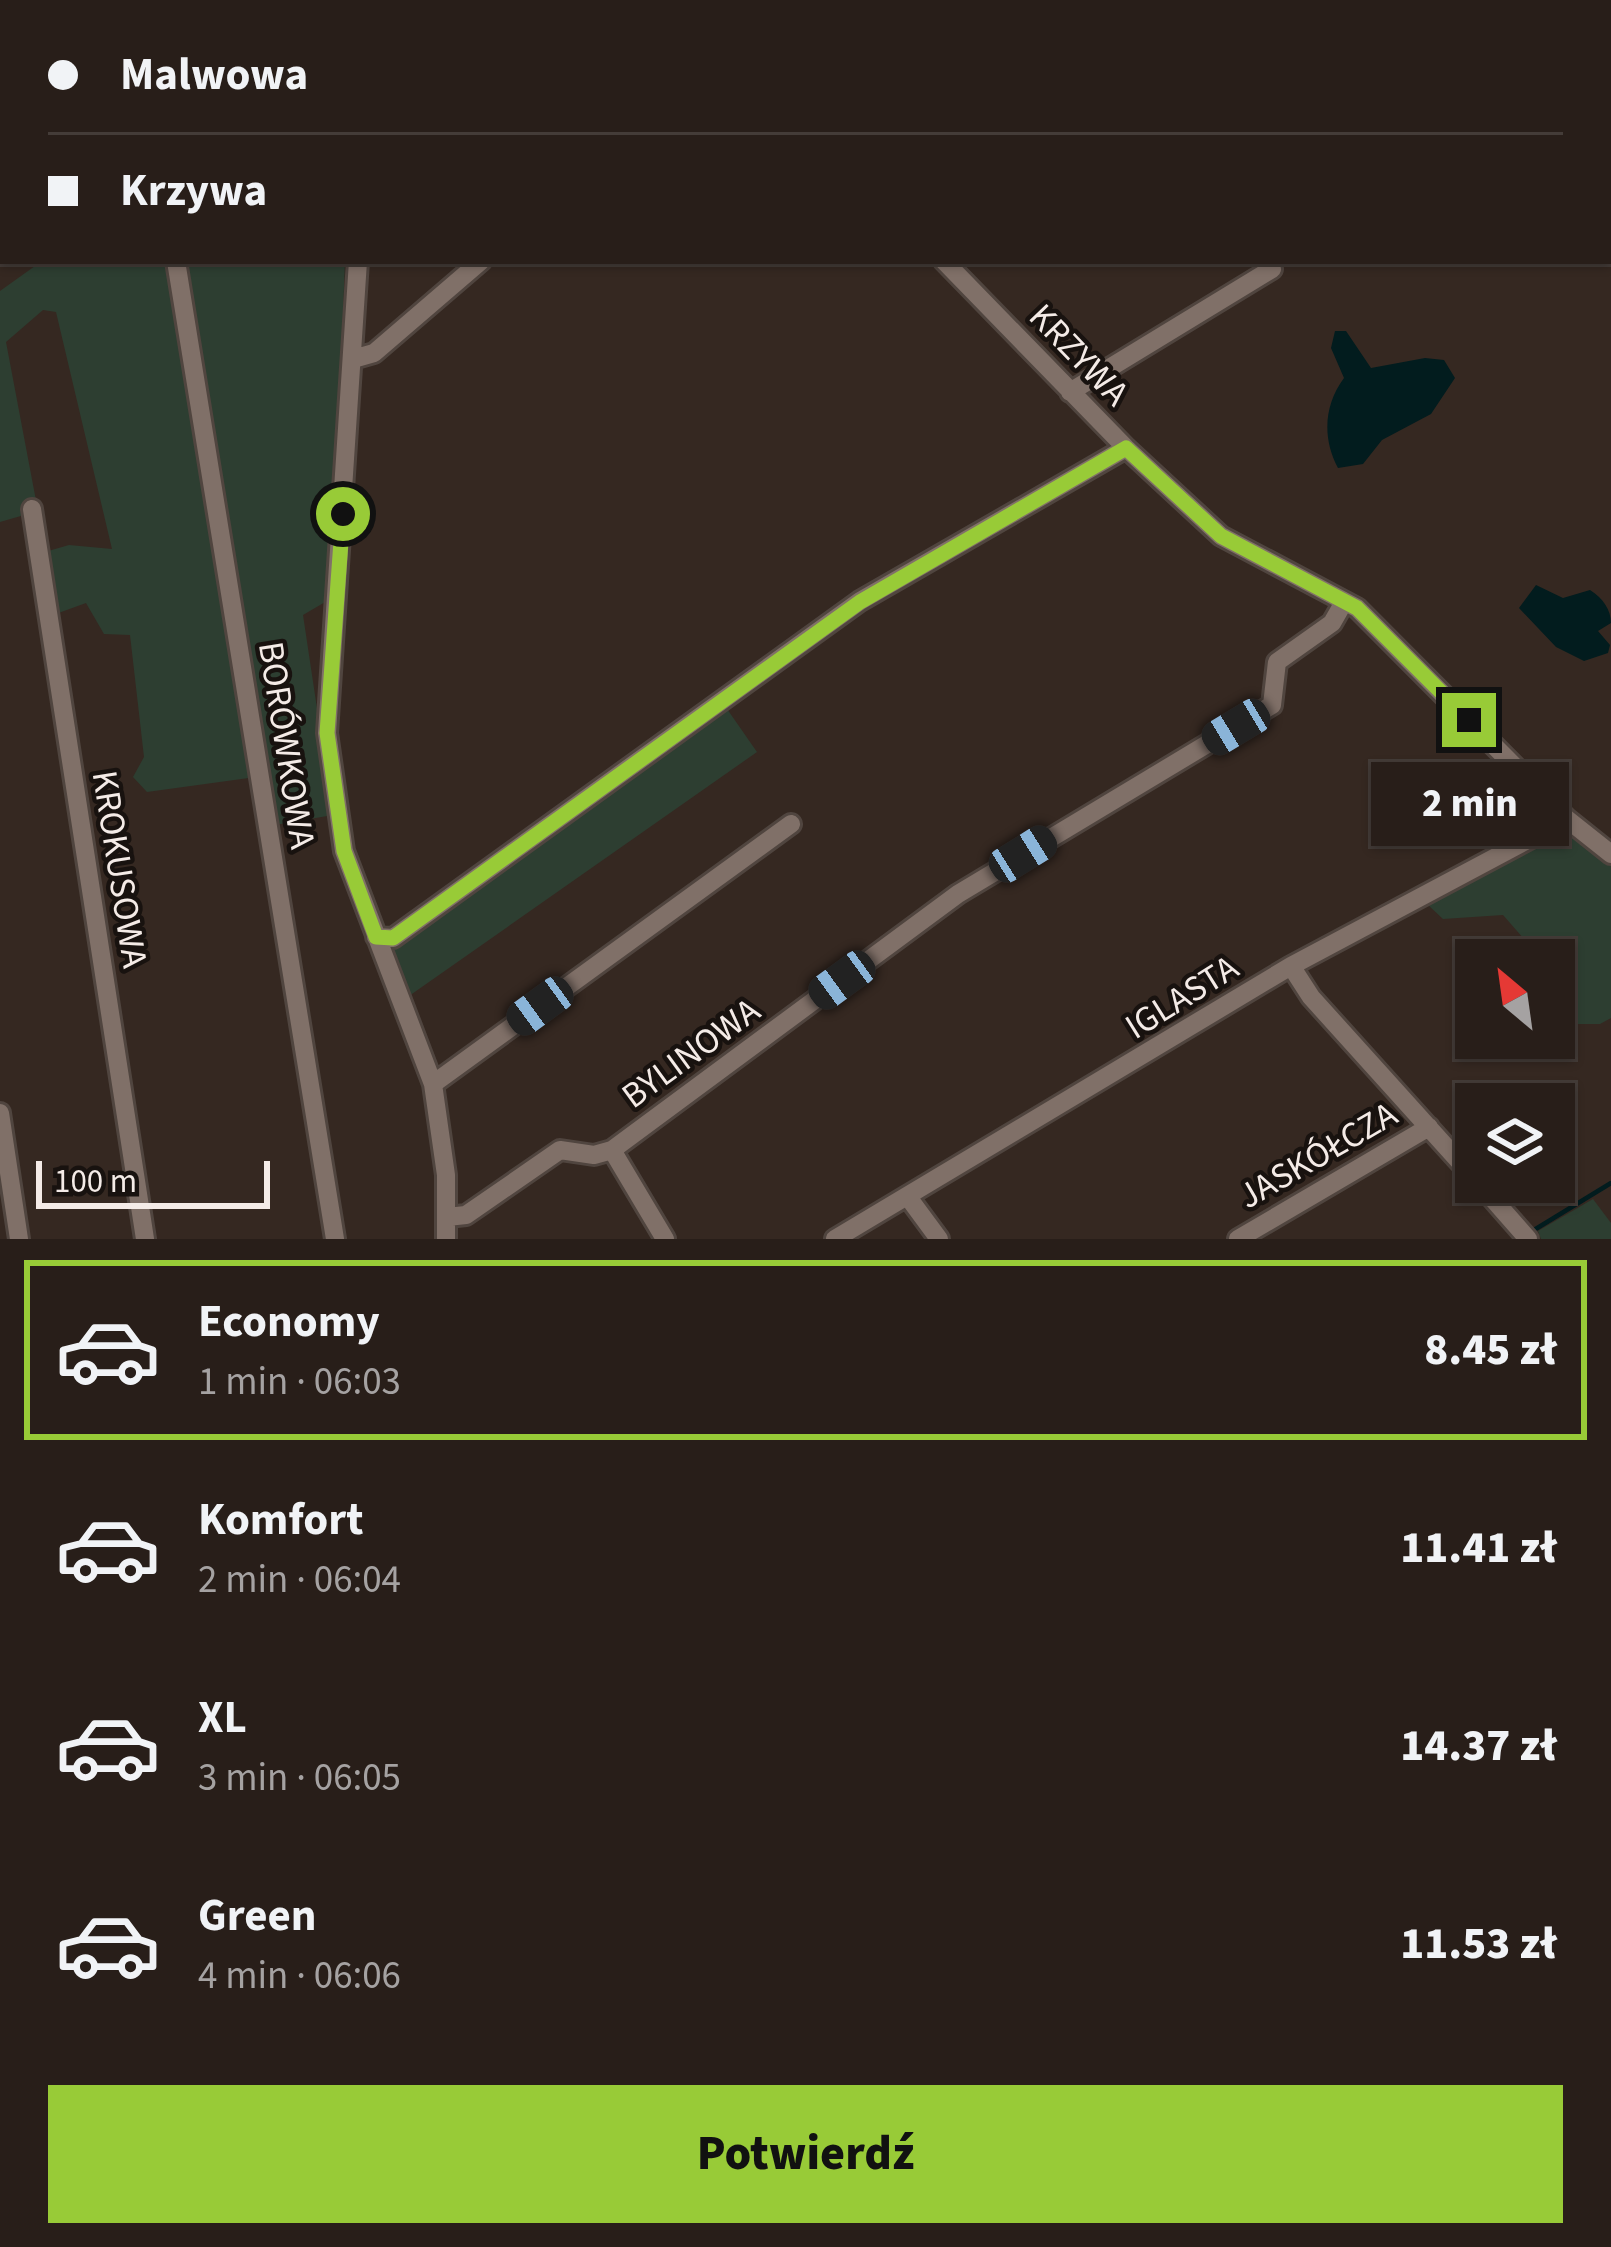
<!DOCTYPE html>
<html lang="pl">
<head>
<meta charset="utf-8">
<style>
  :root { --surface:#281e19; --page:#302722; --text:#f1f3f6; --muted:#a5a2a2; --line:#443c38; --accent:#98cb37 }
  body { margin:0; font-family:"Source Sans 3",sans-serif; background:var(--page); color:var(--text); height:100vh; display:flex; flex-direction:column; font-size:45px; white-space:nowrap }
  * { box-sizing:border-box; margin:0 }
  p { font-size:39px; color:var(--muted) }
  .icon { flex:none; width:66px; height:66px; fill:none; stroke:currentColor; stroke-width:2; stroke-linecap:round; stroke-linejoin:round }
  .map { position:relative; height:1239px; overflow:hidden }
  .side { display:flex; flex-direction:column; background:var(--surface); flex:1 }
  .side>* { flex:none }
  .hud { position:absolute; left:0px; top:0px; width:1611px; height:264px; box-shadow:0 3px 9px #0004,0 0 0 3px var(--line); display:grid; align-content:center; height:264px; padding:0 48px; background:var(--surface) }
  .needle { width:78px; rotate:331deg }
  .buttons { position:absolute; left:1455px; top:939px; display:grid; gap:24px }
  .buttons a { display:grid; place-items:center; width:120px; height:120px; border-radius:0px; background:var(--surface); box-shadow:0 3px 9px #0004,0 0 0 3px var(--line); font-size:60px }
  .scale { position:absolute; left:36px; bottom:30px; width:234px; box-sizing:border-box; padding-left:12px; border:6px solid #f4ebe7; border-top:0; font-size:33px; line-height:42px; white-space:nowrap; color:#f4ebe7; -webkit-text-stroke:9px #18120f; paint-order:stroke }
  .end { position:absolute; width:54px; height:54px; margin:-27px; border:15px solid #98cb37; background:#111; box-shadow:0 0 0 6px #111 }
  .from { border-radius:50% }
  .bubble { position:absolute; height:84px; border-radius:0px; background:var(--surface); box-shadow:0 3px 9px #0004,0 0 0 3px var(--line); font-size:39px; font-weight:800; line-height:84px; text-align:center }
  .car { position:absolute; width:36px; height:72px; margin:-36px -18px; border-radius:15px; box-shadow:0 0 9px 3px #0007; background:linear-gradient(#222 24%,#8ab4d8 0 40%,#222 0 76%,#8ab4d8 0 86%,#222 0) }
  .hud b { display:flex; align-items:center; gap:42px; height:114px; font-size:45px }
  .hud b+b { border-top:3px solid var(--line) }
  .hud i { width:30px; height:30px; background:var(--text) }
  ul { padding:21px 0 0; list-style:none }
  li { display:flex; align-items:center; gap:36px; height:180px; margin:0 24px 18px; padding:0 24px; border:6px solid transparent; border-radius:0px }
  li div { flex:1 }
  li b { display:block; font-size:45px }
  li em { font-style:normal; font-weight:800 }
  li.on { border-color:var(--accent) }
  li>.icon { width:108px; height:108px; stroke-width:1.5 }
  .button { display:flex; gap:24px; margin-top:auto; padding:24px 48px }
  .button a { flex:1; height:138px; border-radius:0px; background:var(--accent); color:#111; font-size:48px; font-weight:800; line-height:138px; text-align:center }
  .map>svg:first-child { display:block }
</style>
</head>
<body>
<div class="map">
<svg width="1611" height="1239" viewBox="0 0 1611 1239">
  <rect width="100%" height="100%" fill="#352821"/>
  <!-- green -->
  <path fill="#2d3e31" d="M42 261H345L332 598 303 615 333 815 275 825 270 775 147 792 133 777 144 757 130 635 104 634 86 603 53 615 38 554 69 545 112 549 56 312 43 310 6 342 38 511 0 522V291Z
    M725 706 757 752 409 996 389 947Z
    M1576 825 1611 855V1018L1600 1024H1566L1554 1010V960H1531L1532 948 1503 915 1443 919 1427 904Z
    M1593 1199 1611 1223V1239H1541L1538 1231Z"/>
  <!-- water -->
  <path fill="#021c1e" d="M1335 331H1346L1371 368 1425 358 1444 360 1455 378 1431 414 1382 440 1363 464 1338 468C1322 438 1324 405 1344 378L1331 348Z
    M1536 585 1563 598 1590 590C1603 598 1611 610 1611 623L1598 631 1610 645 1608 653 1584 661 1556 647 1519 608Z"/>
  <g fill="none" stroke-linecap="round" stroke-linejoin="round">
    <!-- stream -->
    <path stroke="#021c1e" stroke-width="4.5" d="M1509 3 1513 0
      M1534 1230 1611 1183"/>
    <!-- minor casing -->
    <g stroke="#50453f" stroke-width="24">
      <path id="minor" d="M133 0 134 3
        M719 0 720 3
        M1460 0 1462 3
        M15 3 23 0
        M381 3V0
        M1030 3 1035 0
        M0 8 3 7
        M1608 248 1611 253
        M176 261 335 1239
        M358 261 327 733 344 851 433 1084 446 1175V1239
        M944 261 1126 448 1221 536 1357 608 1567 819 1611 854
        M353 359 374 353 481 261
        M1070 392 1272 269
        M32 509 145 1239
        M376 937 393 938 860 601 1126 448
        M1291 966 1311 997 1476 1180
        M433 1084 791 824
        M0 1113 19 1239
        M612 1150 665 1239
        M1478 1182 1528 1239
        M908 1197 939 1239
        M447 1217 466 1215 560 1150 594 1155 612 1150 958 894 1272 705 1277 662 1332 623 1344 602
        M835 1239 1291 966 1567 819
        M1238 1239 1429 1127"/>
    </g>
    <!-- minor -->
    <use href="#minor" stroke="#807068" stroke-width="18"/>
  </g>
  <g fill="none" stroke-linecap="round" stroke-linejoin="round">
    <!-- route -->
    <path stroke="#98cb37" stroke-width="15" d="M343 514 327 733 344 851 376 937 393 938 860 602 1126 448 1221 536 1357 608 1469 720"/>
  </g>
  <g text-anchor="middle" stroke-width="9" stroke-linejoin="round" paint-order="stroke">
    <!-- street labels -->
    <g font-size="36" fill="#f4ebe7" stroke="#18120f">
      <text transform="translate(1080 354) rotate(46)" y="13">KRZYWA</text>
      <text transform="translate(288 745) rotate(81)" y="13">BORÓWKOWA</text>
      <text transform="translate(121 869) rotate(81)" y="13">KROKUSOWA</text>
      <text transform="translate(1181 996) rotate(-32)" y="13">IGLASTA</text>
      <text transform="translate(690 1052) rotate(-36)" y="13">BYLINOWA</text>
      <text transform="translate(1317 1154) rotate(-30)" y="13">JASKÓŁCZA</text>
    </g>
  </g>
</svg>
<div class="buttons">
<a><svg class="needle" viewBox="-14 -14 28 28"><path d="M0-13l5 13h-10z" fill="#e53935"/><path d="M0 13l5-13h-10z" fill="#a5a2a2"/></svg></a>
<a><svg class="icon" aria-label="layers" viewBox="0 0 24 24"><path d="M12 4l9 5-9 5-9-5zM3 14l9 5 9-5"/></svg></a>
</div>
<div class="scale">100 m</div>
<i class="end from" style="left:343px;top:514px"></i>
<i class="end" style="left:1469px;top:720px"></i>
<div class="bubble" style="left:1371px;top:762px;width:198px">2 min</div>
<i class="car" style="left:1236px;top:727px;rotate:239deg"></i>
<i class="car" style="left:1023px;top:854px;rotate:58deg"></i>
<i class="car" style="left:842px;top:980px;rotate:234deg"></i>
<i class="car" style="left:540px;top:1006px;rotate:234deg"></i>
<div class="hud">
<b><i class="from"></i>Malwowa</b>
<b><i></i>Krzywa</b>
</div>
</div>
<section class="side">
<ul>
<li class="on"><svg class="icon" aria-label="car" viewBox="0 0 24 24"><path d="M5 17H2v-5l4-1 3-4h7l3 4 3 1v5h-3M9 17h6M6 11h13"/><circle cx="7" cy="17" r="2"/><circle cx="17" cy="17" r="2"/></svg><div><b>Economy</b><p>1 min · 06:03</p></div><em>8.45 zł</em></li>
<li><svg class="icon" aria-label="car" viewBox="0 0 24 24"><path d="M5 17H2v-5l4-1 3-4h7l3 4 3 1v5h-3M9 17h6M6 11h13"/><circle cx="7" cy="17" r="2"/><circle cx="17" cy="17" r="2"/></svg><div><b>Komfort</b><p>2 min · 06:04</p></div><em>11.41 zł</em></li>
<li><svg class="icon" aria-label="car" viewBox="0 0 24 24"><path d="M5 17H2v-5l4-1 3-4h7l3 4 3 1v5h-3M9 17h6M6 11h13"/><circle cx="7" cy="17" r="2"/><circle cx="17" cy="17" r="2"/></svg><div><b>XL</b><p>3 min · 06:05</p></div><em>14.37 zł</em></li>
<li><svg class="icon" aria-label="car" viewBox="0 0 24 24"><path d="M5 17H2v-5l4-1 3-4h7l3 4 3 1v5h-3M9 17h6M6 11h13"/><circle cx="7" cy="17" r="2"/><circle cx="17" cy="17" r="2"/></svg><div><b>Green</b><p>4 min · 06:06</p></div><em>11.53 zł</em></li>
</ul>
<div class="button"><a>Potwierdź</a></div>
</section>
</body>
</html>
